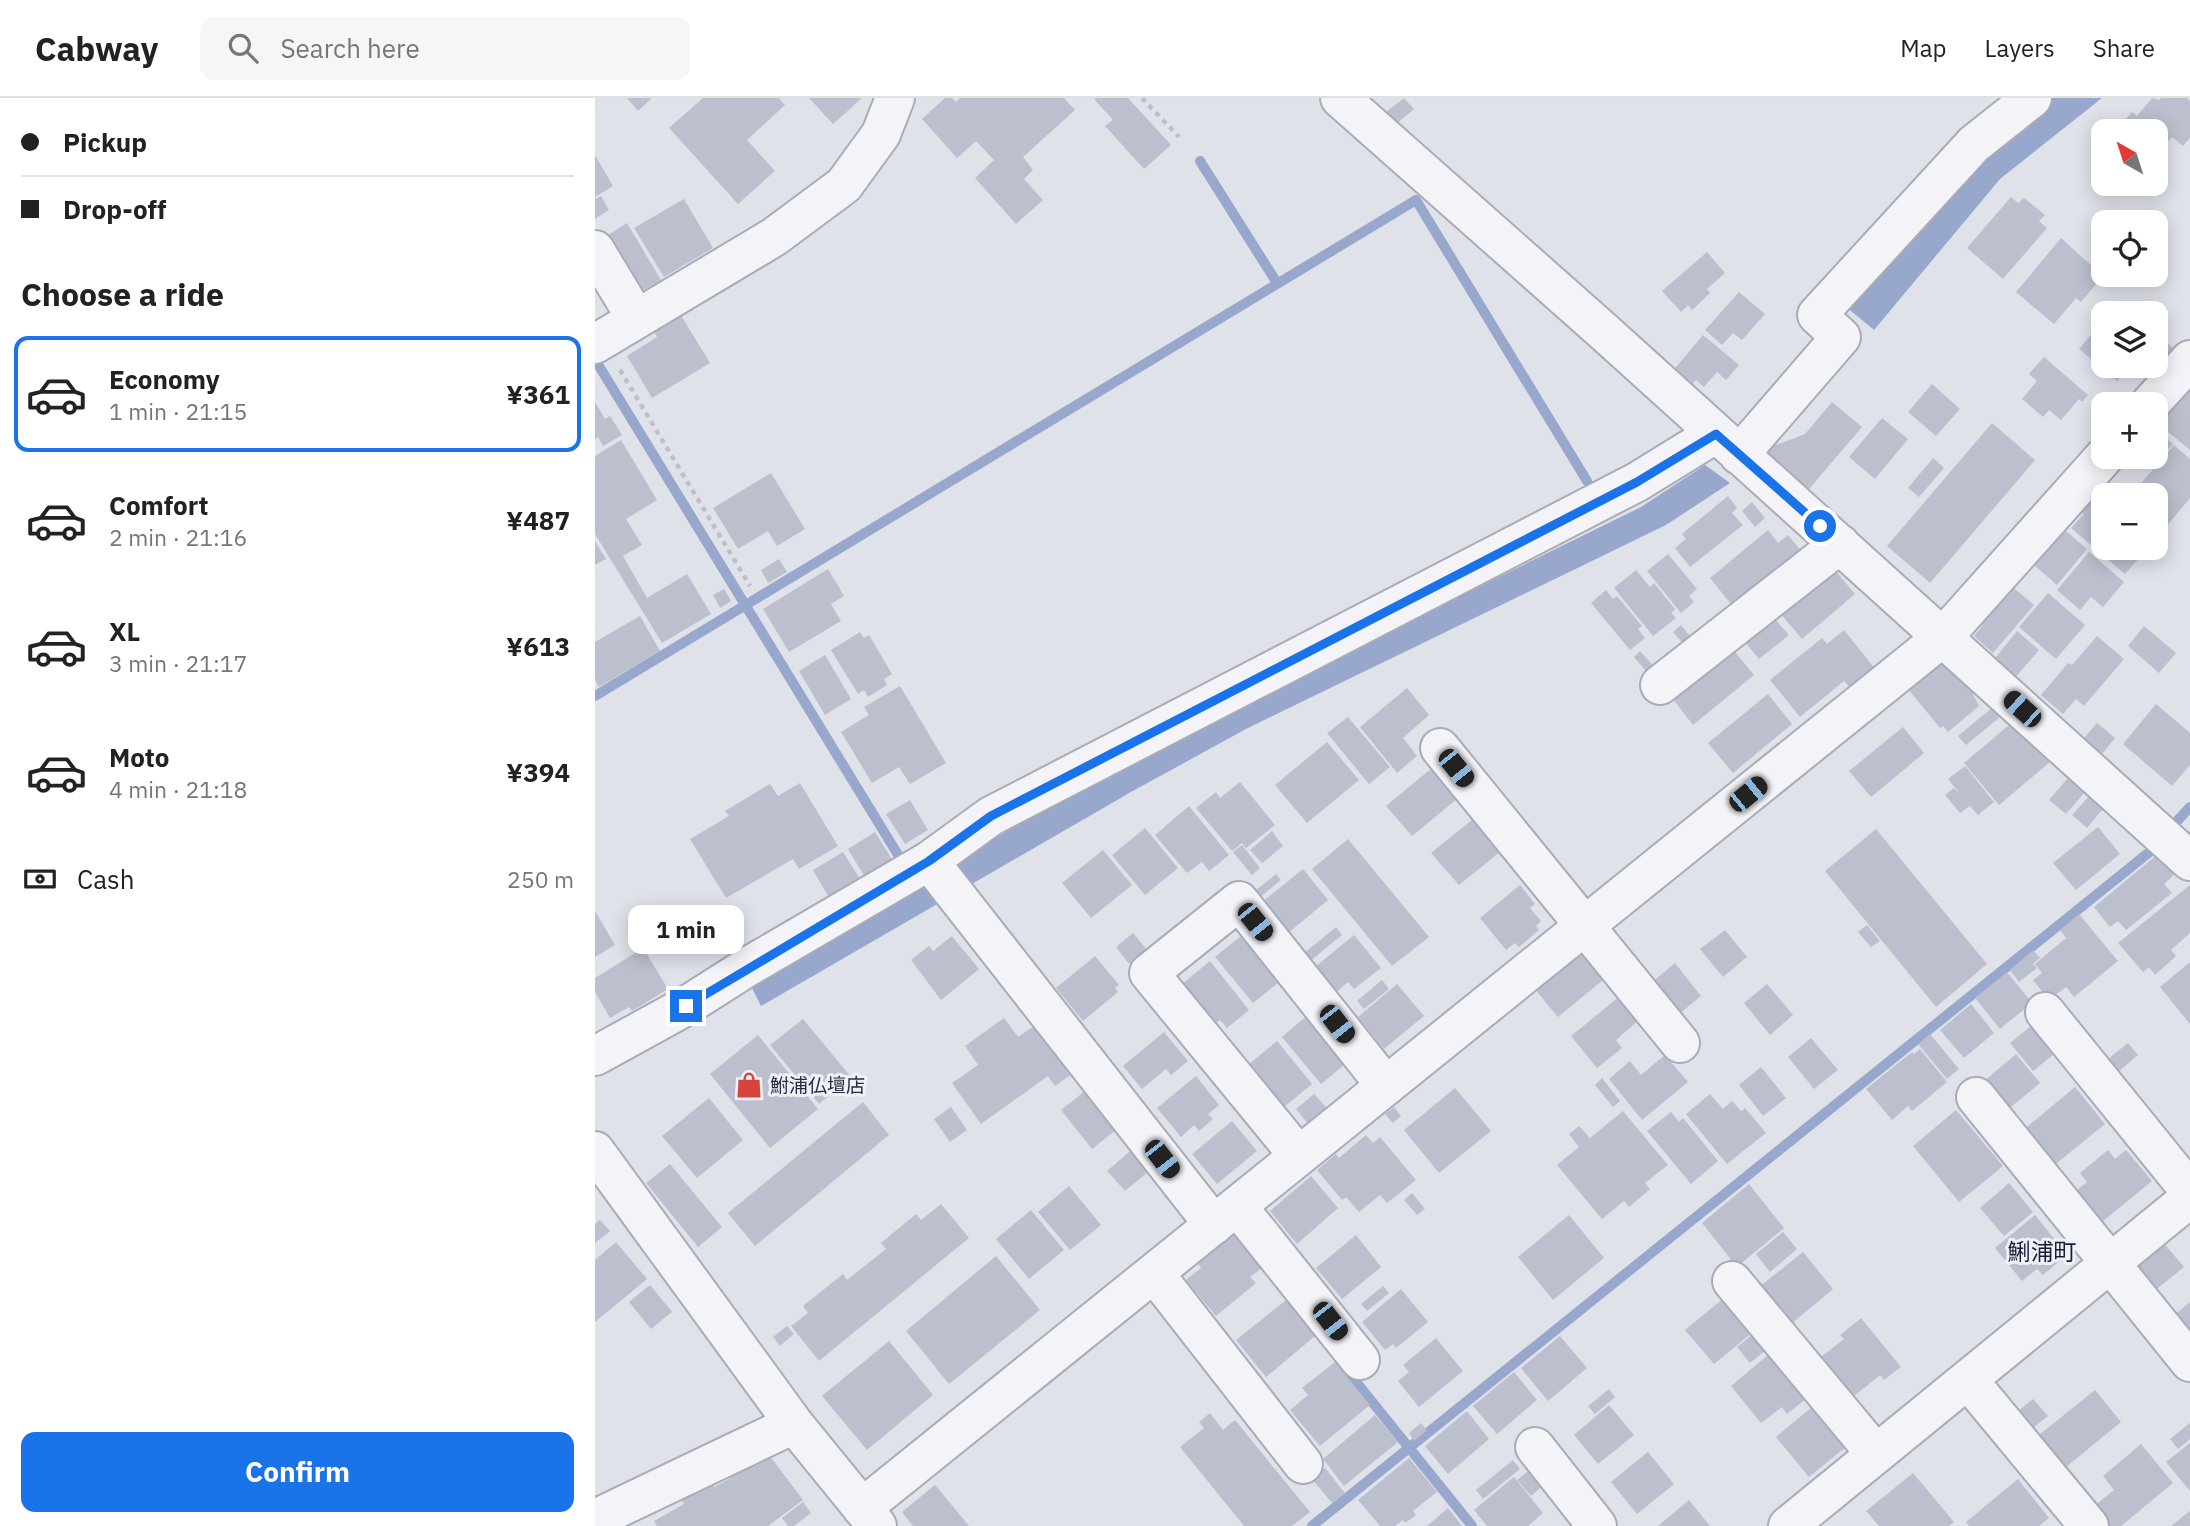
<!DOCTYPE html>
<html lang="en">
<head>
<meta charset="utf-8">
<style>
  :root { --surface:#fff; --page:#f6f6f6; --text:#222; --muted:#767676; --line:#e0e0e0; --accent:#1a73e8 }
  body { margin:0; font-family:"IBM Plex Sans","Noto Sans JP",sans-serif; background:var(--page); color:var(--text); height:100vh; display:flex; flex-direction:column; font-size:26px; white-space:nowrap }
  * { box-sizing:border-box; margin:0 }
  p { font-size:23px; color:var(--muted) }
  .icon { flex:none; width:38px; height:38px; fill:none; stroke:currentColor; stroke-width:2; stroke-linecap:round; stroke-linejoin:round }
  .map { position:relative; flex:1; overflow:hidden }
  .panel { display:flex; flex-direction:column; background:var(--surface); width:595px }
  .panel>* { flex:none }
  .top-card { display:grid; align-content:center; height:154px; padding:0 21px; background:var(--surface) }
  .needle { width:46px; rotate:321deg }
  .buttons { position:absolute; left:1496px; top:21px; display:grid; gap:14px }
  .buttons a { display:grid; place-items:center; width:77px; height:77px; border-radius:14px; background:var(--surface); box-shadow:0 4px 18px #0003; font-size:35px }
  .end { position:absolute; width:32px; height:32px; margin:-16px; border:9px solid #1a73e8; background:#fff; box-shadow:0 0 0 4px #fff }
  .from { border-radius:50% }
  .bubble { position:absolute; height:49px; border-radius:14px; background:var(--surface); box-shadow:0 4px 18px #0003; font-size:23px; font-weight:800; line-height:49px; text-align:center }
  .car { position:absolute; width:21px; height:42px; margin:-21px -10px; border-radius:9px; box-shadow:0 0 5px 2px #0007; background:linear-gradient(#222 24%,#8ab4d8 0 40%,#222 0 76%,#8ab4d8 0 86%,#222 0) }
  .top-card b { display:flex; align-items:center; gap:24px; height:66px; font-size:26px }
  .top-card b+b { border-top:2px solid var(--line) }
  .top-card i { width:18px; height:18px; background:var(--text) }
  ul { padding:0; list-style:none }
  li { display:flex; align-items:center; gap:21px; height:116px; margin:0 14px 10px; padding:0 7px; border:4px solid transparent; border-radius:14px }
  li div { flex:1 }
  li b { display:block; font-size:26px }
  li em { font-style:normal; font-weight:800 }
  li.on { border-color:var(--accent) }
  li>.icon { width:63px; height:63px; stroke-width:1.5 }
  h2 { padding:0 21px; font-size:32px; line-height:84px }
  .pay { display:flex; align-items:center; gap:18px; height:77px; padding:0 21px; font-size:26px }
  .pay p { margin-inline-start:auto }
  .button { display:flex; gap:14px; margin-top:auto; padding:14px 21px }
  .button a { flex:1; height:80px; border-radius:14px; background:var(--accent); color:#fff; font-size:28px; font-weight:800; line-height:80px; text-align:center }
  header { display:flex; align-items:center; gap:42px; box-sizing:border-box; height:98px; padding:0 35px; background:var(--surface); border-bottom:2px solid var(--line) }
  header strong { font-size:33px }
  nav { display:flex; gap:38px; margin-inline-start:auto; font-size:24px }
  .search { width:490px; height:63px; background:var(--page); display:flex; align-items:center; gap:18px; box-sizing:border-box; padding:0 24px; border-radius:14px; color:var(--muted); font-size:26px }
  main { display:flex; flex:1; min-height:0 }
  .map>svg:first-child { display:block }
</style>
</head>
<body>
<header>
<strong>Cabway</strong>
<div class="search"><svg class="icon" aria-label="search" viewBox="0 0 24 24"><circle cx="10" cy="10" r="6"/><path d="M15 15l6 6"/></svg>Search here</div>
<nav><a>Map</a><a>Layers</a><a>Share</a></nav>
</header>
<main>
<section class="panel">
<div class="top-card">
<b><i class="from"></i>Pickup</b>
<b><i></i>Drop-off</b>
</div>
<h2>Choose a ride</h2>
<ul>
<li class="on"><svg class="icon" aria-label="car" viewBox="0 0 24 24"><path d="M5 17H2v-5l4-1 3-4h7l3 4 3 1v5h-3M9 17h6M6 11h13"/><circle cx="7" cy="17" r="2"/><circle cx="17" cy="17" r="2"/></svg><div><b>Economy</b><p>1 min · 21:15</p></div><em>¥361</em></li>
<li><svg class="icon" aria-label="car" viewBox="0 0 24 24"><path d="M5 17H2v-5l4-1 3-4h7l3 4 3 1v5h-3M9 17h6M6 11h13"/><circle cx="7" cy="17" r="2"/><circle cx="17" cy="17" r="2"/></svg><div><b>Comfort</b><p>2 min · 21:16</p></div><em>¥487</em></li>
<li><svg class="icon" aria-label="car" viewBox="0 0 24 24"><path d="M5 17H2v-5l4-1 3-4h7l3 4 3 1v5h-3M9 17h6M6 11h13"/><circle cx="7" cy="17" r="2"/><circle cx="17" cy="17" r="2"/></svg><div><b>XL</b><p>3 min · 21:17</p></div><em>¥613</em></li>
<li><svg class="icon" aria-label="car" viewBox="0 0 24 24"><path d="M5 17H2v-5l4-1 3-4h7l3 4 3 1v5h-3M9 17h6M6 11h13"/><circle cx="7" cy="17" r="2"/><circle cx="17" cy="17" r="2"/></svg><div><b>Moto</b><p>4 min · 21:18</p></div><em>¥394</em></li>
</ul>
<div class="pay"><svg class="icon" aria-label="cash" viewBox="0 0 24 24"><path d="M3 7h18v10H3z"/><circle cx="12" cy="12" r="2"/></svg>Cash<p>250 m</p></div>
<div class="button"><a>Confirm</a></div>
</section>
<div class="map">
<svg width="1595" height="1428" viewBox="0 0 1595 1428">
  <rect width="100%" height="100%" fill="#e0e2ea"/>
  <!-- water -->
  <path fill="#98a7cc" d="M1458 0H1507L1405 81 1279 232 1250 208 1389 56Z
    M1110 367 1135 385 1071 427 651 631 536 694 166 908 156 888 518 669 1046 409Z"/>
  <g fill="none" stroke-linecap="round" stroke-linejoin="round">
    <!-- stream -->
    <path stroke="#98a7cc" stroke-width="10" d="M605 63 682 185
      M4 268 305 760
      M0 598 821 102 992 383
      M1583 722 1595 709
      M749 1269 877 1428
      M717 1428 1557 752"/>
  </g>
  <!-- building -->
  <path fill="#bcbfcd" d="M32 0H57L43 13Z
    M108 0H184L190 7 152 42 180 73 143 106 74 30Z
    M214 0H267L238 26Z
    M350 0H357L361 4 365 0H469L480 12 428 59 438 72 429 81 448 102 421 126 380 80 399 62 381 43 362 60 327 21Z
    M501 0H533L576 47 549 71 510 28 518 22 499 1Z
    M809 0 819 11 801 26 791 14Z
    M1557 0 1564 2 1566 0H1592L1595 3V40L1588 48 1577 39 1561 58V33H1525L1522 31 1537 14 1542 18Z
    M0 57 18 88 0 99Z
    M6 98 14 112 0 121V101Z
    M1416 99 1423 105 1429 100 1450 117 1444 123 1452 130 1408 181 1372 150Z
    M89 101 118 150 69 179 39 130Z
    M32 125 66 182 40 197 7 141Z
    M1466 140 1508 178 1486 204 1481 200 1459 226 1421 194Z
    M1112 154 1130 175 1112 191 1115 195 1097 212 1093 207 1086 214 1067 193Z
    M1144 194 1170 216 1147 242 1138 235 1127 247 1110 232Z
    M1524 203 1538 215H1514Z
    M84 214 115 265 57 300 32 258 62 239 57 230Z
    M1508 222V268H1535L1522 283 1484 251Z
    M1108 237 1144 267 1131 282 1122 274 1109 289 1101 282 1091 293 1076 275Z
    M1565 239 1582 253 1568 269 1561 263V244Z
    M1449 259 1493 297 1487 304 1484 301 1466 322 1454 312 1448 319 1427 301 1442 283 1434 276Z
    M1595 282V352L1561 324Z
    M1337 286 1365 311 1341 338 1313 314Z
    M0 304 10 321 15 318 27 337 8 348 3 339 0 341Z
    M1237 304 1267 329 1208 398 1166 361 1178 348 1210 336Z
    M1287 320 1313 341 1280 381 1254 359Z
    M1397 325 1440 362 1335 485 1292 448Z
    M1561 331 1578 346 1556 371 1542 359H1561Z
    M26 342 62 402 31 421 47 447 28 458 52 500 92 476 116 516 67 545 0 436V358Z
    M1579 347 1595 361V400L1561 441V397H1536Z
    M1338 360 1349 370 1324 399 1313 390Z
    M176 375 210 431 182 448 173 433 143 451 118 410Z
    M1491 397 1508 412V450H1553L1530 476 1476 430 1489 416 1481 410Z
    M1133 398 1142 410 1137 415 1148 427 1095 469 1080 450 1091 441 1087 436Z
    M1157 404 1170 420 1160 429 1147 413Z
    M1465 428 1492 451 1462 487 1434 463Z
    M1173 432 1183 445 1193 437 1207 454 1139 510 1115 480Z
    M0 443 11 461 0 467Z
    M1494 454 1529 484 1508 509 1496 499 1485 512 1462 492Z
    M1073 456 1102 491 1094 498 1099 504 1086 515 1052 473Z
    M184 461 192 474 173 485 166 472Z
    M233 471 249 498 236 506 246 523 194 554 168 511Z
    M1239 471 1260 496 1207 541 1185 515Z
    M1041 472 1055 489 1059 485 1080 511 1076 515 1081 520 1058 538 1019 490Z
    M1414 486 1439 507 1398 555 1379 538 1388 527 1383 522Z
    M129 491 136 503 125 510 118 497Z
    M1011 492 1018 501 1022 498 1047 528 1043 531 1050 540 1035 552 996 505Z
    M1453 495 1490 527 1461 561 1424 529Z
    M45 518 65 553 4 589 0 582V544Z
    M1178 519 1194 537 1164 561 1149 543Z
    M1086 527 1100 544 1092 550 1078 534Z
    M1549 528 1581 555 1564 575 1533 548Z
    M1249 532 1281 572 1257 592 1249 583 1205 619 1175 582 1227 540 1232 546Z
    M1422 533 1444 552 1418 582 1397 564Z
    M265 534 269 540 274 537 297 576 289 581 292 587 273 599 269 592 263 596 236 552Z
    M1502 538 1529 561 1489 608 1481 601 1468 616 1446 597 1473 565 1477 567Z
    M1137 550 1159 577 1098 627 1077 600Z
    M1045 553 1063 573 1056 579 1039 559Z
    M1346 556 1383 591 1378 596 1384 608 1353 634 1348 628 1345 630 1309 586Z
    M230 557 256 601 230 617 204 573Z
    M305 588 351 665 315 686 304 669 277 685 246 634 274 617 269 609Z
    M812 590 834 617 808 640 822 658 802 675 765 629Z
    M1173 596 1197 626 1138 675 1113 645Z
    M1403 605 1410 615 1371 647 1363 638Z
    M1561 606 1595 635V667L1577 688 1528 646Z
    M753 619 795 669 774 686 732 635Z
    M1420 622 1455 664 1404 707 1369 665Z
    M1502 625 1520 640 1507 656 1489 640Z
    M1308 629 1329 655 1276 699 1254 673Z
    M732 644 764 682 712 725 680 687Z
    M843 665 868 696 817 738 791 708Z
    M1370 668 1399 704 1383 717 1375 708 1365 715 1350 697 1359 690 1366 697 1353 681Z
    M1479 673 1496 687 1471 716 1454 702Z
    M645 684 680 727 651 750 647 745 637 753 601 710 621 694 625 700Z
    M205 685 243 748 204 771 198 761 131 800 95 741 134 718 130 713 175 686 183 698Z
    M1497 695 1511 707 1492 730 1477 717Z
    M315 702 333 732 310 746 291 716Z
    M594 708 634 757 614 773 607 764 592 775 560 737Z
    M883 717 910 750 864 787 836 755Z
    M1503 729 1525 756 1481 792 1458 765Z
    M550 730 583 770 550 797 517 757Z
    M1281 731 1392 866 1341 909 1230 773Z
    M677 733 688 748 667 765 655 752Z
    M280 734 299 765 271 781 253 751Z
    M753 741 834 839 797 868 717 771Z
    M647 747 665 770 657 777 638 754Z
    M508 752 537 787 496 820 467 785Z
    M248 754 267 784 236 803 218 772Z
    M1563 756 1579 777 1569 786 1577 795 1531 832 1523 823 1515 829 1499 809Z
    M708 771 733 802 692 836 666 805Z
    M681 776 686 782 665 799 660 793Z
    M925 787 940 806 935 810 946 823 941 828 944 832 924 849 920 845 911 852 885 820Z
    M1595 787V835L1576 852 1581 858 1560 877 1554 869 1548 874 1523 845Z
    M0 813 20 847 0 859Z
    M1484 816 1523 863 1479 899 1471 889 1454 902 1438 882 1447 875 1440 866 1471 840 1465 832Z
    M1272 827 1285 843 1276 849 1263 834Z
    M741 829 747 837 714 864 708 856Z
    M1130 832 1152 859 1128 879 1105 851Z
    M538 835 552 852 534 866 521 849Z
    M759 837 786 870 759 891 753 884 740 895 719 870Z
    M357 838 384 871 346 902 316 862 334 848 338 853Z
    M646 838 684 884 658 905 620 859Z
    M48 850 73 891 37 913 34 909 15 920 0 894V880Z
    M1438 852 1445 860 1438 866 1442 870 1424 884 1415 872Z
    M984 853 1008 882 963 919 939 890Z
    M500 858 524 887 520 890 523 894 488 923 461 890Z
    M615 863 654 912 632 930 625 922 619 927 586 887Z
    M1595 864V926L1565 889Z
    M1080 865 1106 898 1084 916 1057 884Z
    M1412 874 1437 905 1405 931 1380 900Z
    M787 882 794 891 769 911 762 903Z
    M802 886 829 918 789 951 763 919Z
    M1172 886 1198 917 1175 937 1149 905Z
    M1025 898 1044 922 1021 942 1027 950 1002 970 976 938Z
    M1376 906 1399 935 1369 960 1345 932Z
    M714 916 753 964 726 986 687 939Z
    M452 919 487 969 460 988 453 978 386 1026 357 985 383 967 370 948 409 920 423 939Z
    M208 921 256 979 224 1006 175 947Z
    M1436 928 1459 956 1438 973 1415 945Z
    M569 934 593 963 576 977 571 971 547 991 528 968Z
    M1335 936 1364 971 1352 981 1323 946Z
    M163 937 223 1011 175 1050 115 976Z
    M1216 940 1243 972 1219 991 1193 959Z
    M682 943 717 986 688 1010 653 967Z
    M1533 945 1543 957 1524 973 1514 960Z
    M1325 951 1352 984 1317 1013 1313 1008 1297 1022 1271 991 1317 954 1319 956Z
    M1421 956 1445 985 1411 1013 1388 984Z
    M1070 957 1093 984 1047 1022 1014 981 1035 963 1046 977Z
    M1166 969 1191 1000 1168 1018 1144 987Z
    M601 978 624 1007 613 1016 618 1021 604 1033 599 1027 586 1039 562 1010Z
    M1007 980 1025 1003 1018 1009 1000 987Z
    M495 989 527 1027 497 1051 466 1012Z
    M1480 989 1510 1026 1457 1069 1427 1033Z
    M860 990 896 1033 844 1075 809 1032Z
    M719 996 732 1010 713 1026 701 1011Z
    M1115 996 1128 1011 1137 1003 1146 1013 1150 1010 1171 1035 1132 1066 1091 1016Z
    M114 1000 148 1042 102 1080 67 1038Z
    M268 1004 294 1037 160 1148 133 1115Z
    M356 1009 372 1032 355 1044 339 1021Z
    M799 1009 806 1018 798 1025 790 1016Z
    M1361 1012 1408 1068 1364 1104 1318 1048Z
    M1028 1013 1073 1067 1050 1085 1055 1091 1034 1109 1029 1103 1007 1121 962 1067 984 1049 974 1036 984 1028 995 1040Z
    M1076 1014 1084 1024 1088 1020 1123 1063 1096 1086 1052 1033Z
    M637 1023 662 1053 622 1086 597 1056Z
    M771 1037 778 1045 785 1039 821 1082 792 1105 785 1097 764 1114 751 1099 747 1102 722 1072 741 1056 744 1060Z
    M540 1049 558 1070 530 1093 512 1073Z
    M1513 1052 1520 1061 1531 1052 1557 1083 1502 1128 1476 1097 1492 1084 1485 1075Z
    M75 1066 127 1129 103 1149 51 1085Z
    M716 1078 743 1110 702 1146 675 1113Z
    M1414 1085 1438 1114 1409 1138 1385 1110Z
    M1154 1086 1189 1130 1142 1169 1107 1125Z
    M474 1088 506 1127 475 1152 443 1114Z
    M817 1095 830 1111 822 1117 809 1102Z
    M346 1106 374 1140 224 1263 196 1228 213 1215 208 1208 248 1176 252 1182 291 1151 286 1145 321 1116 326 1122Z
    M436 1112 469 1152 434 1181 401 1141Z
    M974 1117 1009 1160 958 1202 923 1159Z
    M1440 1117 1472 1157 1448 1177 1442 1171 1427 1183 1400 1150Z
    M5 1122 15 1133 0 1145V1126Z
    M637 1134 667 1170 655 1179 661 1185 621 1218 591 1182 606 1170 601 1163Z
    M1188 1134 1202 1151 1175 1174 1161 1156Z
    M761 1137 786 1169 747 1201 721 1170Z
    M21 1144 52 1181 0 1224V1162Z
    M1568 1144 1589 1169 1558 1194 1537 1169Z
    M1208 1154 1238 1191 1195 1227 1164 1189Z
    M401 1158 445 1212 354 1286 311 1233Z
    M55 1187 77 1214 56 1231 34 1204Z
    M788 1188 794 1195 772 1213 766 1206Z
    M806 1191 833 1224 801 1250 798 1246 790 1252 767 1224Z
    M1129 1200 1158 1234 1119 1266 1090 1232Z
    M691 1202 720 1238 671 1279 641 1242Z
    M1595 1204V1241L1577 1219Z
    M1266 1220 1306 1269 1289 1282 1285 1277 1253 1303 1221 1263 1249 1241 1245 1237Z
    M192 1228 199 1236 185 1248 178 1239Z
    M1163 1232 1176 1248 1155 1265 1142 1249Z
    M965 1238 992 1270 953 1303 926 1270Z
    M841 1240 868 1273 824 1309 803 1283 814 1274 808 1267Z
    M294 1243 338 1297 272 1352 227 1298Z
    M1180 1251 1217 1296 1192 1316 1187 1309 1166 1325 1136 1288Z
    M740 1264 775 1307 725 1348 695 1312 713 1297 707 1290Z
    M919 1274 942 1302 902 1336 878 1308Z
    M1014 1291 1020 1299 1000 1316 993 1308Z
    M1500 1292 1526 1324 1465 1374 1439 1341Z
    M1438 1301 1453 1318 1432 1335 1418 1317Z
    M1223 1304 1256 1345 1214 1379 1181 1339Z
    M1014 1307 1039 1337 1003 1366 979 1337Z
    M872 1313 894 1341 853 1376 830 1348Z
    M615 1315 628 1332 640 1322 715 1414 697 1428H649L585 1349 609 1330 604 1324Z
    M780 1317 803 1344 749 1388 728 1361Z
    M826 1325 832 1332 819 1343 814 1335Z
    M1595 1325V1341L1583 1351 1575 1341Z
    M1595 1345V1393L1571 1364Z
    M1546 1346 1578 1385 1526 1428H1515L1499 1408 1519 1392 1508 1378Z
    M171 1353 208 1402 173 1428H62L59 1423 89 1406 86 1401 116 1383 119 1389 134 1381Z
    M1053 1354 1079 1386 1042 1416 1016 1384Z
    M814 1360 842 1394 818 1413 821 1417 810 1425 808 1422 800 1428H785L763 1402Z
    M918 1362 925 1371 888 1401 881 1392Z
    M730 1370 750 1395 737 1405 717 1381Z
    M937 1370 950 1386 936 1398 922 1382Z
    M1318 1375 1359 1424 1354 1428H1284L1271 1413Z
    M919 1379 948 1415 933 1428H892L879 1412Z
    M1423 1381 1454 1420 1444 1428H1374L1371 1424Z
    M340 1387 374 1428H318L307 1414Z
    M1094 1402 1115 1428H1063Z
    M208 1404 216 1415 199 1428H193L187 1420Z
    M853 1410 867 1428H832Z
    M1595 1413V1428H1576Z"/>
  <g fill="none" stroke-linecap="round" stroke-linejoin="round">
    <!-- minor casing -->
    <g stroke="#a8abb8" stroke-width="42">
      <path id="minor" d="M745 0 1007 232 1595 763
        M0 152 41 220
        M0 246 179 139 249 87 286 36 300 0
        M1555 306 1595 262
        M1144 357 1246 239 1222 217 1379 46 1437 0
        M1065 587 1245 446
        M845 650 1085 945
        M334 763 619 1127
        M1450 914 1595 1093
        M0 958 91 908 154 868 334 763 396 718 1042 384 1120 336
        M1381 999 1595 1264
        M0 1053 199 1326 282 1428
        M704 1058 554 875 644 803 791 988
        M642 1108 765 1262
        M559 1175 708 1366
        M1137 1183 1281 1356
        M1373 1282 1494 1428
        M940 1349 1002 1428
        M267 1410 1348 539 1509 359
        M0 1421 199 1326
        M1193 1428 1595 1100"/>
    </g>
    <!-- path -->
    <path stroke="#bebfc9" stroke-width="4.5" stroke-dasharray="5 5" stroke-linecap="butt" d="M547 0 584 39
      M25 272 155 488"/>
    <!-- minor -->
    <use href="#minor" stroke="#f3f3f8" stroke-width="38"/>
  </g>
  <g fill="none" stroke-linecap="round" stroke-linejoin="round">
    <!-- route -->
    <path stroke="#1a73e8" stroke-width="9" d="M91 908 334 763 396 718 1042 384 1121 336 1225 428"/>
  </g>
  <!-- icons -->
  <defs>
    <g id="shop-bare" transform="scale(2.1)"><path d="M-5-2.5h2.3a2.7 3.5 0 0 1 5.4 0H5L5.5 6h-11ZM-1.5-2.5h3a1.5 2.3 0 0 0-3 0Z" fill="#d7443d" stroke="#eff1f7" stroke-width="2.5" paint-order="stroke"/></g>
  </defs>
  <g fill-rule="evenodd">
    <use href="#shop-bare" x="154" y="987"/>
  </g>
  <g text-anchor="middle" stroke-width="6" stroke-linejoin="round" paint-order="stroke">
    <!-- poi labels -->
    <g font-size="19" fill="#272c42" stroke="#eff1f7" text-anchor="start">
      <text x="175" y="994">鮒浦仏壇店</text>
    </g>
    <!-- quarter labels -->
    <g font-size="23" fill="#191d33" stroke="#eff1f7">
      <text x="1447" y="1162">鯏浦町</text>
    </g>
  </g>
</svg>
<div class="buttons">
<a><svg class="needle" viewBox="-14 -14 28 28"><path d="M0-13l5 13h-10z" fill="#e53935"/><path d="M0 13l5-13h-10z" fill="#767676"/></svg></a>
<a><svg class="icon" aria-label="locate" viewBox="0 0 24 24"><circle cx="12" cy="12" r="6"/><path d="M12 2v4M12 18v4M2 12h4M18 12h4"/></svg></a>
<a><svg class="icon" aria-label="layers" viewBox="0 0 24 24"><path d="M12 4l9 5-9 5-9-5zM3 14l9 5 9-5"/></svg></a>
<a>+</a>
<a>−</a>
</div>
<i class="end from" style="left:1225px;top:428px"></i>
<i class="end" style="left:91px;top:908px"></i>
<div class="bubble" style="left:33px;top:807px;width:116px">1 min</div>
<i class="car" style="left:1427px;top:611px;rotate:312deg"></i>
<i class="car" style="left:861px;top:670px;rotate:141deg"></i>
<i class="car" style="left:1153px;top:696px;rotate:51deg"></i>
<i class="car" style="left:660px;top:824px;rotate:141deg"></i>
<i class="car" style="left:742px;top:926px;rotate:142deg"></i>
<i class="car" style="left:567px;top:1061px;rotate:142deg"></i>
<i class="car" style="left:735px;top:1223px;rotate:142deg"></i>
</div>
</main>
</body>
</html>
